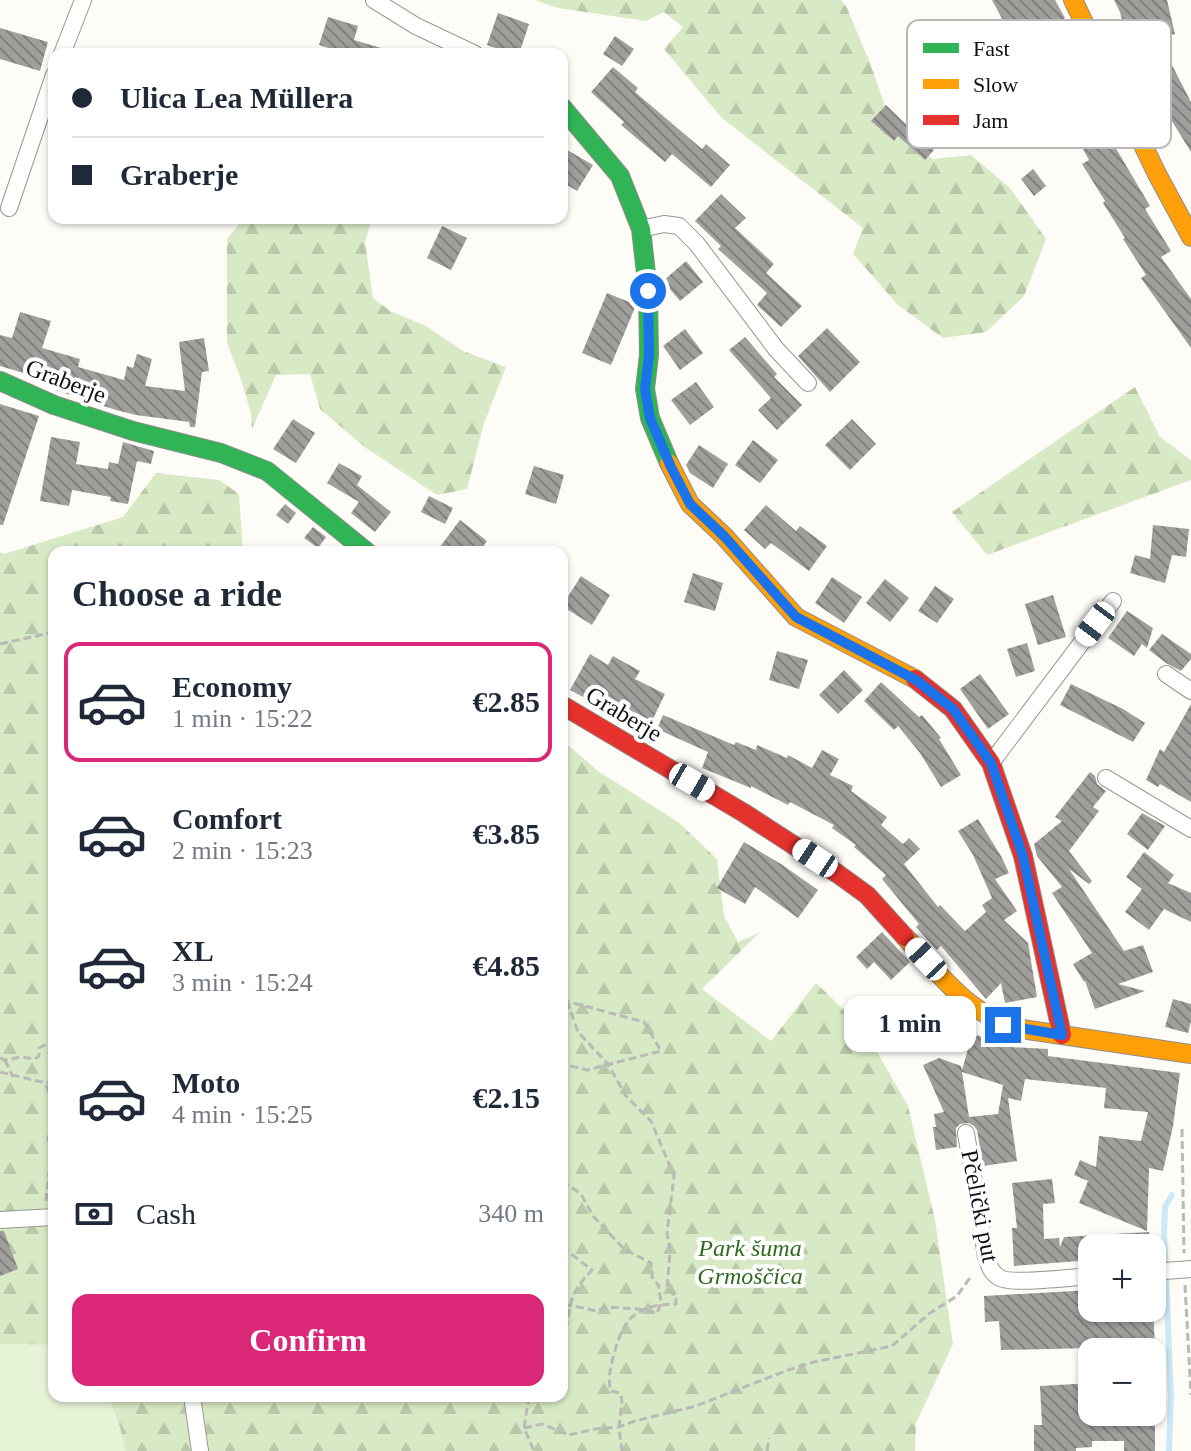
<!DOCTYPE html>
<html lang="en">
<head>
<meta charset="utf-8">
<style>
  :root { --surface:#fff; --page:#f2f2f3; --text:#1f2937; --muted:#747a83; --line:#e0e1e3; --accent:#db2777 }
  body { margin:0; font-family:"Times New Roman",serif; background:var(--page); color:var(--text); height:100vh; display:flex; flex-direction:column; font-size:30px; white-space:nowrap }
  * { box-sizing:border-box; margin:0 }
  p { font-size:26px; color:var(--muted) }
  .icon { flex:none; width:44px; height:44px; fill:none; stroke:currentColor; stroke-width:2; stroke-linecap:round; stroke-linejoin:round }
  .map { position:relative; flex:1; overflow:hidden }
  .details { position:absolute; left:48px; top:546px; width:520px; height:856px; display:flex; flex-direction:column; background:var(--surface); border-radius:16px; box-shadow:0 2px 6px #0004 }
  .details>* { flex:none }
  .banner { position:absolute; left:48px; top:48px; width:520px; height:176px; border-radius:16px; box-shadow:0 2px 6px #0004; display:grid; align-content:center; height:176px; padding:0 24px; background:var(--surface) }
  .controls { position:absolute; left:1078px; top:1234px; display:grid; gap:16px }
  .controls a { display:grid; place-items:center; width:88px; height:88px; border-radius:16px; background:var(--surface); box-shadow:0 2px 6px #0004; font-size:40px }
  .end { position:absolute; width:36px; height:36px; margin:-18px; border:10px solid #1a73e8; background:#fff; box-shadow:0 0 0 4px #fff }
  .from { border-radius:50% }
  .bubble { position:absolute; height:56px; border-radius:16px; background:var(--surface); box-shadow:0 2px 6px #0004; font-size:26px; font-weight:700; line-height:56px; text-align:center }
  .car { position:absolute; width:24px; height:48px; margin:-24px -12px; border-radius:10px; box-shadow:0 0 6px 2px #0007; background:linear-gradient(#fff 24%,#345 0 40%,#fff 0 76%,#345 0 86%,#fff 0) }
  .banner b { display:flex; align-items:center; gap:28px; height:76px; font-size:30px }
  .banner b+b { border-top:2px solid var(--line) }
  .banner i { width:20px; height:20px; background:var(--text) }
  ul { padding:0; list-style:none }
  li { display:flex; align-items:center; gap:24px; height:120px; margin:0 16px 12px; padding:0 8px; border:4px solid transparent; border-radius:16px }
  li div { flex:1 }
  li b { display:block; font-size:30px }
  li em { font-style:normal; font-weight:700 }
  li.active { border-color:var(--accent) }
  li>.icon { width:72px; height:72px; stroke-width:1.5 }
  h2 { padding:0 24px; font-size:36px; line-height:96px }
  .pay { display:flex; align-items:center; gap:20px; height:88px; padding:0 24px; font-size:30px }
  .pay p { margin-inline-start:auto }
  .action { display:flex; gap:16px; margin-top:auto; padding:16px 24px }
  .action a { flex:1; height:92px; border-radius:16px; background:var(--accent); color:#fff; font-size:32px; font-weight:700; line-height:92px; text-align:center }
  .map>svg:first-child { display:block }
</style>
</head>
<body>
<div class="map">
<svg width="1191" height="1451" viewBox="0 0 1191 1451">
  <defs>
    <pattern id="forest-firs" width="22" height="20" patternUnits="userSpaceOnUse" patternTransform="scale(2)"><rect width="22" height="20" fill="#d8eac5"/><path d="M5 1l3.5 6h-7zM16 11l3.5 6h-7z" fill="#b8c8a8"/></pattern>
    <pattern id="building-back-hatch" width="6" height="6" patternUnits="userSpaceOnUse" patternTransform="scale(2)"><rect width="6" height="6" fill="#a19f9c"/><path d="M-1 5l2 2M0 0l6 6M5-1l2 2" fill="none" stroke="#82807e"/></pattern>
  </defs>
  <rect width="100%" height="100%" fill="#fdfcf7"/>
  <!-- grass -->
  <path fill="#e7f3d7" d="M0 1344 54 1345V1396H108L120 1427 125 1451H0Z"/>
  <!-- forest -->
  <path fill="url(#forest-firs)" d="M535 0H841L847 8 870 63 893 129 933 159 971 155 1010 188 1046 239 1024 296 986 332 943 338 898 305 853 254 863 228 722 118 664 49 683 27 664 12 646 21 558 8Z
    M244 218H372L365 242 373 298 390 311 426 326 463 351 506 367 484 423 467 489 437 495 366 448 320 409 310 374 276 375 252 429 251 414 241 379 227 343V239Z
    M1135 387 1160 437 1191 460V480L987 555 952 512Z
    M156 473 219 480 239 494 243 552H54V1345L0 1344V552L4 554 123 517Z
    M562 740 598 771 678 822 717 859 724 916 738 942 759 933 702 989 771 1041 816 983 864 1029 908 1106 935 1220 953 1344 916 1423 915 1451H125L120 1427 108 1396H562Z"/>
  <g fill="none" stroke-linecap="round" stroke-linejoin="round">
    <!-- stream -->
    <path stroke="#cde8f7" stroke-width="6" d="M1169 1451 1171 1396 1164 1231 1165 1207 1172 1195"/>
  </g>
  <!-- building -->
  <path fill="url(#building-back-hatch)" fill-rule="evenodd" d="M992 0H1055L1065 18 1061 21 1068 34 1052 43 1044 30 1016 45Z
    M1114 0H1167L1175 34 1158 38 1191 102V152L1162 105 1155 109 1130 61 1132 60 1120 12Z
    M498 13 529 24 519 54H512L487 45Z
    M328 17 358 26 354 40 388 50V54H348L319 45Z
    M0 28 48 42 40 71 0 59Z
    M615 36 634 49 622 66 603 54Z
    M1071 66 1085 89 1082 91 1150 206 1145 209 1171 251 1161 257 1191 299V348L1141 278 1146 275 1123 239 1125 238 1103 203 1105 201 1082 164 1089 160 1076 137 1084 132 1065 102 1054 108 1040 86Z
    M613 67 638 88 635 92 702 149 706 144 730 165 711 187 672 154 665 162 621 125 624 122 591 92Z
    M886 105 914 132 916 130 928 140 926 143 934 150 925 160 898 136 894 141 871 121Z
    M562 147 593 165 577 191 562 182Z
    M1033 169 1046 186 1034 196 1021 179Z
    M721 194 746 218 735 228 774 264 766 273 802 306 781 327 757 305 767 293 718 249 721 246 695 221Z
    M442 226 467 238 451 270 427 258Z
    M686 261 703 282 680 301 663 281Z
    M607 293 634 304V310L611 365 582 353Z
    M20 312 51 321 42 348 80 359 78 367 124 380 127 366 133 368 137 354 152 359 145 386 185 391 179 342 204 338 209 371 202 372 195 427H190L189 422 136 415 116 410 55 390 57 383 0 366V335L12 338Z
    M827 328 860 362 830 392 798 356Z
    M685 329 703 353 680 370 663 346Z
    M745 337 777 374 774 377 802 405 777 430 758 410 771 398 729 350Z
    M696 382 714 407 690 425 671 400Z
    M0 404 39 416 3 525H0Z
    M293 419 315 433 296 463 273 449Z
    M852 419 876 444 850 470 825 445Z
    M51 437 80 442 76 464 108 469 109 462 118 464 123 442 154 451 151 464 137 461 128 504 110 501 111 497 72 490 69 506 40 501Z
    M753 440 778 460 760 483 735 465Z
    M699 445 728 464 713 488 690 473 686 465Z
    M339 463 362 476 357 485 391 512 375 532 351 513 359 502 327 483Z
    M534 466 564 475 556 504 525 494Z
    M429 496 453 508 445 524 421 512Z
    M285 504 296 513 288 524 276 515Z
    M766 505 796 531 800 526 827 546 809 571 771 543 765 549 744 530Z
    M460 520 487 541 479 552H436Z
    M1153 525 1189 529 1186 557 1172 555 1165 583 1130 573 1135 555 1150 559Z
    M313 527 326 537 318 548 304 538Z
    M693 573 723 583 715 611 684 602Z
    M581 576 610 595 592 625 562 606Z
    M832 577 862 597 844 623 815 603Z
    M885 579 909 598 890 622 866 603Z
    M935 586 954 599 937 623 918 611Z
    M1053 595 1066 637 1038 645 1025 604Z
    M1127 611 1153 628 1147 648 1142 644 1134 656 1108 638Z
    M1162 634 1191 654V659L1181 671 1166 663 1149 650Z
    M1027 643 1035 671 1016 677 1007 649Z
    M777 651 808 660 799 689 769 680Z
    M590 654 608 665 613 656 640 671 635 679 665 694 652 721 611 701 608 708 586 696 585 698 570 690Z
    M844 670 863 690 838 714 819 695Z
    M980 674 1009 714 988 729 960 689Z
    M881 682 919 717 922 715 941 738 939 739 961 775 941 787 920 753 898 726 894 730 864 701Z
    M1071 684 1123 709 1145 723 1133 742 1060 705Z
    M1191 704V802L1160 784 1158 787 1146 780 1160 749 1164 752Z
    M663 715 734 745 736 742 756 750 757 745 787 758 788 755 812 768 822 750 839 759 830 775 853 786 851 791 887 817 881 825 903 844 909 838 920 849 904 864 938 907 940 905 965 931 986 912 982 905 992 898 973 855 958 831 978 819 1001 856 1009 873 995 879 1017 911 1004 920 1028 943 1037 997 1005 1003 1001 983 986 999 941 946 937 950 916 927 919 924 882 879 886 875 854 847 856 845 832 828 834 825 790 802 788 805 751 786V788L702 768 708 752 657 729Z
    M1090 772 1095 776 1097 784 1106 791 1093 807 1099 811 1069 851 1092 881 1089 884 1069 869 1124 951 1143 945 1153 972 1118 984 1145 991 1095 1009 1085 981 1084 982 1073 964 1092 953 1052 893 1062 887 1037 856 1034 844 1062 821 1055 817Z
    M1142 813 1165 826 1148 850 1127 834Z
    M744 842 781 864 818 890 798 918 755 887 745 904 717 888Z
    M1144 852 1174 875 1168 883 1191 893V922L1164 909 1149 930 1125 912 1142 889 1126 877Z
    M882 932 910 962 891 980 874 962 867 969 856 957Z
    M1173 999 1191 1004V1021L1188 1033 1165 1027Z
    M977 1035 994 1041 992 1046 1048 1049V1056L1180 1073 1173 1126 1163 1171 1149 1168 1147 1231 1079 1203 1088 1181 1074 1175 1080 1160 1096 1167 1099 1136 1141 1141 1148 1112 1104 1108 1106 1088 1025 1079 1021 1101 1008 1098 1017 1161 983 1166 977 1130 974 1126 969 1123 960 1124 956 1128 957 1147 936 1150 933 1127H936L934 1114 944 1112 923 1065 939 1058 961 1066 962 1070 971 1039 975 1041ZM962 1072 1003 1085 998 1114 969 1117Z
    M1052 1179 1055 1203 1043 1204 1044 1239 1059 1238 1060 1247 1064 1237 1149 1232 1150 1248H1092V1260L1014 1266 1012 1228H1017L1012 1183Z
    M0 1231H4L18 1269 0 1276Z
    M1092 1290V1308H1153L1155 1348 1135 1349V1347L1001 1350 999 1321 985 1322 984 1296Z
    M1092 1383V1412H1114L1115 1421 1155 1422V1451H1124V1441H1092V1447L1076 1448V1451H1034V1425H1042L1040 1386Z"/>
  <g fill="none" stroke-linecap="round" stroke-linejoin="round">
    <!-- street casing -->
    <g stroke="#979795" stroke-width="18">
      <path id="street" d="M374 0 416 26 475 54
        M62 54 83 0
        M9 208 54 75
        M641 229 664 224 679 226 697 244 776 349 808 383
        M1166 674 1191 691
        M991 763 1113 601
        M1106 778 1191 829
        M966 1133 986 1256C989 1266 991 1273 1000 1278 1013 1285 1073 1277 1092 1276
        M0 1220 54 1217
        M1152 1272 1191 1269
        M192 1396 200 1451"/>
    </g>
    <!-- fast casing -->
    <g stroke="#8e8d8b" stroke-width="20">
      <path id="fast" d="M562 107 620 176 641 229 648 291 649 355 645 389 650 418 669 463
        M0 381 54 405 133 431 221 453 267 471 367 552"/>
    </g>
    <!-- slow casing -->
    <g stroke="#8e8d8b" stroke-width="20">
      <path id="slow" d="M1073 0 1157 174 1191 237
        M669 463 690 504 724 536 796 617 915 679
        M905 937C944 978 969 1018 1028 1030L1191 1054"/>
    </g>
    <!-- jam casing -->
    <g stroke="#8e8d8b" stroke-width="20">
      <path id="jam" d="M915 679 953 709 991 763 1023 856 1062 1035
        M562 705 744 813 838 874 867 895 905 937"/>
    </g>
    <!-- path -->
    <path stroke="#b9b9b8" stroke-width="3" stroke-dasharray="8 4" stroke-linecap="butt" d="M0 644 54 632
      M562 1000 644 1022 661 1051 587 1070 562 1064
      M567 1001 578 1032 608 1064 626 1096 651 1121 674 1176 667 1233 670 1252 667 1289 676 1296V1304C636 1305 624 1317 614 1354 611 1366 607 1379 611 1391L620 1393 622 1400 619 1427 622 1451
      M0 1058 5 1060 21 1057 35 1059 39 1056V1048L47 1044 54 1037
      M5 1060 13 1077
      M0 1072 46 1083 54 1081
      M46 1085 54 1104
      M1182 1129 1184 1253
      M562 1181 581 1194 593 1216 624 1249 651 1263 652 1277 659 1286 658 1290C662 1298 661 1305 657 1313L638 1309 608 1307 596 1311 570 1305 562 1309
      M46 1201 51 1156 48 1138 54 1127
      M562 1247 592 1270C573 1290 571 1297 567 1325L562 1329
      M1185 1285 1191 1395
      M529 1396 524 1428 534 1451
      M524 1428 542 1424 569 1435 595 1429 619 1427 635 1421 696 1406 788 1370 814 1362 892 1346 930 1313 957 1296 972 1275
      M767 1451 769 1438"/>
    <!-- street -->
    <use href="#street" stroke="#fffffe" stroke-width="16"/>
    <!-- fast -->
    <use href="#fast" stroke="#30b455" stroke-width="18"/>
    <!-- slow -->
    <use href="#slow" stroke="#ff9f0a" stroke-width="18"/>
    <!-- jam -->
    <use href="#jam" stroke="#e5322d" stroke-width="18"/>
  </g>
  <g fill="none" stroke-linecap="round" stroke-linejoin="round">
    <!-- route -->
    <path stroke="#1a73e8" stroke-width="10" d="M648 291 649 355 645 389 650 418 671 467 690 504 724 536 796 617 916 680 953 709 991 763 1023 856 1062 1035 1003 1025"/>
  </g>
  <g text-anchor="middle" stroke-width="8" stroke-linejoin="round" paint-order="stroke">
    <!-- street labels -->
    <g font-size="24" fill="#111" stroke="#fff">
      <text transform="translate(66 381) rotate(21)" y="8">Graberje</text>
      <text transform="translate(624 714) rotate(31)" y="8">Graberje</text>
      <text transform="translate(980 1206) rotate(79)" y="8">Pčelički put</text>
    </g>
    <!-- park labels -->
    <g font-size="24" font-style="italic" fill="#2f6b1f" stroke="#fff">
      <text x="750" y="1256">Park šuma<tspan x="750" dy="28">Grmoščica</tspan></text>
    </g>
  </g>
  <!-- legend -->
  <rect x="907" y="20" width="264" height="128" rx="12" fill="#fff" stroke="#b8b8b8" stroke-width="2"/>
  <rect x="923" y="43" width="36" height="10" fill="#30b455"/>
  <rect x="923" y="79" width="36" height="10" fill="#ff9f0a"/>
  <rect x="923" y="115" width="36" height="10" fill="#e5322d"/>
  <g font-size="22" fill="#111">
    <text x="973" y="56">Fast</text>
    <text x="973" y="92">Slow</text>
    <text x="973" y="128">Jam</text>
  </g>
</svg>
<div class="controls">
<a>+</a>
<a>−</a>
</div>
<i class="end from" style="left:648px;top:291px"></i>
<i class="end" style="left:1003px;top:1025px"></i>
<div class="bubble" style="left:844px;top:996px;width:132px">1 min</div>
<i class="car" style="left:1095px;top:624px;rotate:217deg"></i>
<i class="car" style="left:692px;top:782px;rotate:120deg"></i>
<i class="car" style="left:815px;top:858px;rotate:303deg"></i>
<i class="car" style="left:926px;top:959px;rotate:317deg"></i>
<div class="banner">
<b><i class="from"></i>Ulica Lea Müllera</b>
<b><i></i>Graberje</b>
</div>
<section class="details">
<h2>Choose a ride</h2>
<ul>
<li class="active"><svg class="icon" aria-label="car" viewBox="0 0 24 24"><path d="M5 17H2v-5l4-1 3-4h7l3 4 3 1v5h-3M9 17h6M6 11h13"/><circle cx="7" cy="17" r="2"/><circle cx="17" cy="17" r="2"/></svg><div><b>Economy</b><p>1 min · 15:22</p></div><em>€2.85</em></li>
<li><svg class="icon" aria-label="car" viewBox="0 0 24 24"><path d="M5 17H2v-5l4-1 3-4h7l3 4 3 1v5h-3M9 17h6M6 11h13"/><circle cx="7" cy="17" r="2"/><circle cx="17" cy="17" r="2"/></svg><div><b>Comfort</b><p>2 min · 15:23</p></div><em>€3.85</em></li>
<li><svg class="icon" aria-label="car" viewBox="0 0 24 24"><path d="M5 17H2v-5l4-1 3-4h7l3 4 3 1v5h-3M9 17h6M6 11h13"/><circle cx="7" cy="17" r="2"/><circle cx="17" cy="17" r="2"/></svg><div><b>XL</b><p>3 min · 15:24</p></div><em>€4.85</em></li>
<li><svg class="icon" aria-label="car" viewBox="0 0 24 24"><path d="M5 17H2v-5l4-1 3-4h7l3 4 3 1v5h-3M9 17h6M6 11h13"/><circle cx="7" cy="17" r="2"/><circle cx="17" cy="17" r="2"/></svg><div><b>Moto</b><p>4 min · 15:25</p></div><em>€2.15</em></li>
</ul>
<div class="pay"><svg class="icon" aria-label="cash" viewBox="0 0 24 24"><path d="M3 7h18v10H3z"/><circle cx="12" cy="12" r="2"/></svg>Cash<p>340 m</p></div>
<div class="action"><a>Confirm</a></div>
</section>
</div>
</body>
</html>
